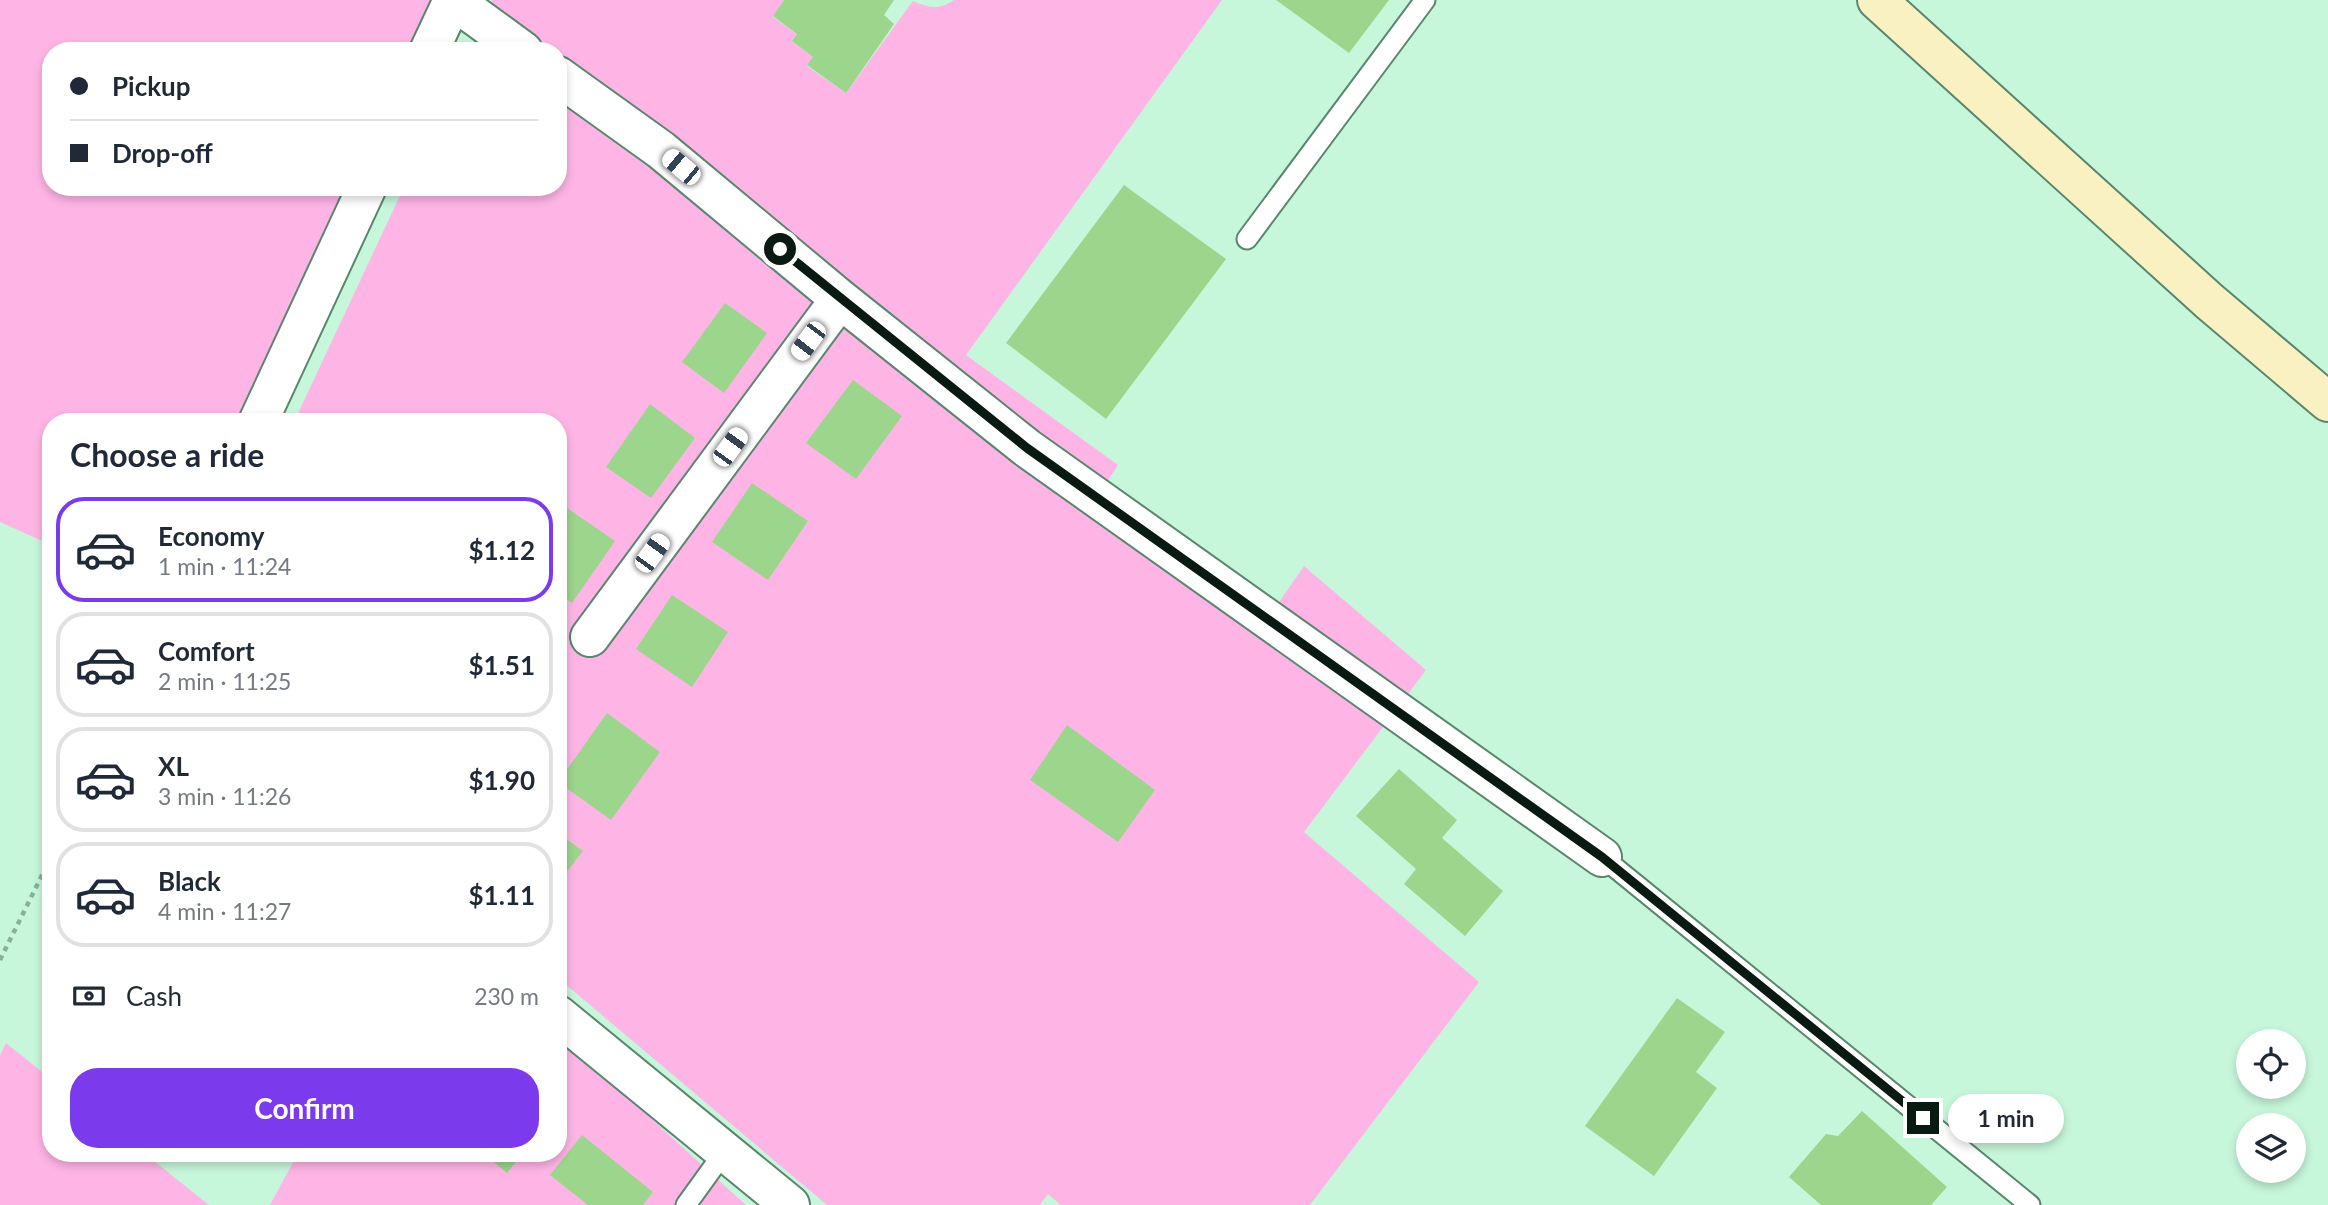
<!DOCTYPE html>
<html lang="en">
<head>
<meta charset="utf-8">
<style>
  :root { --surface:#fff; --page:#f6f6f7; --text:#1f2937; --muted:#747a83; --line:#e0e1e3; --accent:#7c3aed }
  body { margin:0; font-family:Lato,sans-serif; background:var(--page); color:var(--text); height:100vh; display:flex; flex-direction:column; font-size:26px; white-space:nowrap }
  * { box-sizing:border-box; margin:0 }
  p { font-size:23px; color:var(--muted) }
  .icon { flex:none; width:38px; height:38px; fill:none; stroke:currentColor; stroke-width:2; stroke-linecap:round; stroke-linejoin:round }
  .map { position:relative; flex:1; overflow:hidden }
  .sheet { position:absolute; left:42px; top:413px; width:525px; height:749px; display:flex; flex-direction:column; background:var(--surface); border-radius:28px; box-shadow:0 4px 10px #0003 }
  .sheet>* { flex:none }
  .guide { position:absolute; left:42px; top:42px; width:525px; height:154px; border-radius:28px; box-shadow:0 4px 10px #0003; display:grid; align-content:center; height:154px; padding:0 28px; background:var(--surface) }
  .controls { position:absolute; left:2236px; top:1029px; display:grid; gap:14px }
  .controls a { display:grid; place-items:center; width:70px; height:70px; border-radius:50%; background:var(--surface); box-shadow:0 4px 10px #0003; font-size:35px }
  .end { position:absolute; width:32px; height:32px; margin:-16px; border:9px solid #081a11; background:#fff; box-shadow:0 0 0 4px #fff }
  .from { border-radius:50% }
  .bubble { position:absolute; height:49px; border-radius:24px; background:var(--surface); box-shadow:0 4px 10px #0003; font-size:23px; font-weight:700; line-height:49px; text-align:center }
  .car { position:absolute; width:21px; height:42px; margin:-21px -10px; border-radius:9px; box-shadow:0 0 5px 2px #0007; background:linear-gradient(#fff 24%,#345 0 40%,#fff 0 76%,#345 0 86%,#fff 0) }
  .guide b { display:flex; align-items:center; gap:24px; height:66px; font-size:26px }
  .guide b+b { border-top:2px solid var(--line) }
  .guide i { width:18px; height:18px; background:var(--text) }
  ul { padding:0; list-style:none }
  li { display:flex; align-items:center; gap:21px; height:105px; margin:0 14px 10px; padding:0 14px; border:4px solid var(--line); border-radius:28px }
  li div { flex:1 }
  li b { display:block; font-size:26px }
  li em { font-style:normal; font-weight:700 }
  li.active { border-color:var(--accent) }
  li>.icon { width:63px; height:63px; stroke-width:1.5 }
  h2 { padding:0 28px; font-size:32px; line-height:84px }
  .pay { display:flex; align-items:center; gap:18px; height:77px; padding:0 28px; font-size:26px }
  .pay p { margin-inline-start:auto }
  .primary-button { display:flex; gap:14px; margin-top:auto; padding:14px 28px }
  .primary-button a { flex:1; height:80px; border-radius:28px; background:var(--accent); color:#fff; font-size:28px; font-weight:700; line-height:80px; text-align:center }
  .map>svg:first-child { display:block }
</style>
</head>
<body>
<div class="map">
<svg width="2328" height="1205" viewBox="0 0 2328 1205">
  <rect width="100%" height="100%" fill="#c7f7db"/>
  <!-- green -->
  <path fill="#feb5e6" d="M0 0H466L441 51H51V187H374L257 422H51V545L0 522Z
    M492 0H784L773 17 797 34 792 41 813 57 807 66 846 93 913 1C928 8 940 10 954 0H1222L966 355 1118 465 1103 488 1273 611 1304 566 1426 670 1304 832 1479 982 1310 1205H1061L1048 1194 1040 1205H827L558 978V422H294L404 187H558V51H469Z
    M558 1034 746 1205H270L298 1153H558Z
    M6 1043 51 1079V1153H144L209 1205H0V1055Z"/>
  <!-- building -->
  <path fill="#9cd58c" d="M784 0H894L884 15 894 24 846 93 807 65 813 57 792 41 797 34 773 16Z
    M1276 0H1389L1349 53Z
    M1124 185 1226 259 1106 419 1006 343Z
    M725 303 767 333 724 393 682 362Z
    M853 380 902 416 856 479 806 443Z
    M650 404 695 438 651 498 606 467Z
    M752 483 808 521 768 580 712 542Z
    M567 508 615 541 572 603 558 594V521Z
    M672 595 728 632 692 687 636 649Z
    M607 713 660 752 611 820 558 782Z
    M1067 725 1155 790 1118 842 1030 780Z
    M1399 769 1457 820 1442 838 1503 891 1465 936 1404 884 1416 869 1356 816Z
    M558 833 583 851 558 883Z
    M1677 998 1725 1032 1696 1072 1717 1088 1654 1176 1585 1126Z
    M1862 1111 1947 1187 1931 1205H1821L1789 1177 1826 1134 1838 1136Z
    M582 1135 653 1192 643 1205H588L550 1175Z
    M483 1153H523L507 1173Z"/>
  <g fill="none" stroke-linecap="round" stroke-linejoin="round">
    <!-- lane casing -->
    <g stroke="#59866d" stroke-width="23">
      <path id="lane" d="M1247 239 1425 0
        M1602 857 2030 1205
        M686 1205 725 1151"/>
    </g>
    <!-- street casing -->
    <g stroke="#59866d" stroke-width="42">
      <path id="street" d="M453 0 523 51
        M429 51 453 0
        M558 76 661 150 840 299 1027 448 1602 857
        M258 422 367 187
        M590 637 840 299
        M558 1015 790 1205"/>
    </g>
    <!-- secondary casing -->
    <g stroke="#59866d" stroke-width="42">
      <path id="secondary" d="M1877 0 2209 301 2328 402"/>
    </g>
    <!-- path -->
    <path stroke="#8ab09a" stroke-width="4.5" stroke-dasharray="5 5" stroke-linecap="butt" d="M0 960 51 857"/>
    <!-- lane -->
    <use href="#lane" stroke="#fff" stroke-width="19"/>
    <!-- street -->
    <use href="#street" stroke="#fff" stroke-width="38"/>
    <!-- secondary -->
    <use href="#secondary" stroke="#f9f1c2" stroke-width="38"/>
  </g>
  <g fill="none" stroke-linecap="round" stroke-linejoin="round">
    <!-- route -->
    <path stroke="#081a11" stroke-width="9" d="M780 249 1027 448 1602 857 1923 1118"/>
  </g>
</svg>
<div class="controls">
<a><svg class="icon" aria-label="locate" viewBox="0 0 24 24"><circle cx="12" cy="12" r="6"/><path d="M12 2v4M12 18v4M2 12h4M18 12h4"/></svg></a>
<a><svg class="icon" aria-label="layers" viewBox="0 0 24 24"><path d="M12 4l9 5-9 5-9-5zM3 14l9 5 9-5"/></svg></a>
</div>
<i class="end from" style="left:780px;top:249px"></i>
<i class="end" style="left:1923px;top:1118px"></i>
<div class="bubble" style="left:1948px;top:1094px;width:116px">1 min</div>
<i class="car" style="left:681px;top:167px;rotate:310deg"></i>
<i class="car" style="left:808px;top:341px;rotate:217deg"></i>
<i class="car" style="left:730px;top:447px;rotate:36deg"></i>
<i class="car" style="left:652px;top:553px;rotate:36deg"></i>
<div class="guide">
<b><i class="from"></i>Pickup</b>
<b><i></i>Drop-off</b>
</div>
<section class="sheet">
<h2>Choose a ride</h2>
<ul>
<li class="active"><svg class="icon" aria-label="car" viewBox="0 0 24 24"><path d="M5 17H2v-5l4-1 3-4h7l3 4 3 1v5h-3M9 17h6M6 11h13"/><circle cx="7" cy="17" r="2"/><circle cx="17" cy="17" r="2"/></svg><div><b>Economy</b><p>1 min · 11:24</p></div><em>$1.12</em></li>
<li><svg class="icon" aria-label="car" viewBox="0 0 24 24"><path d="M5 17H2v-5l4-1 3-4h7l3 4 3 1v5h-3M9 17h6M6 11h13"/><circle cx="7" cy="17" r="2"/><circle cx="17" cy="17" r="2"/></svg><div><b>Comfort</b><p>2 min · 11:25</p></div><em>$1.51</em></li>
<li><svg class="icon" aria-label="car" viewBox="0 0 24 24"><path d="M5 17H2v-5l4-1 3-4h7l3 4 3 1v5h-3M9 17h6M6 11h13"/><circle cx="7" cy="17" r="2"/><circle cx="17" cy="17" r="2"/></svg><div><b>XL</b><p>3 min · 11:26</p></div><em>$1.90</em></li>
<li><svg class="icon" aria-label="car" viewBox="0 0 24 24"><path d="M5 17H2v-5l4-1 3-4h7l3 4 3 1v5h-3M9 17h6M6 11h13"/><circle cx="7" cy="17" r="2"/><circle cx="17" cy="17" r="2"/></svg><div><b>Black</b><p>4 min · 11:27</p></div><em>$1.11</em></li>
</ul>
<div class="pay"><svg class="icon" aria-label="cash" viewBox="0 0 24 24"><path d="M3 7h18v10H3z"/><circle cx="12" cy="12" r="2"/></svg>Cash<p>230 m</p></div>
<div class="primary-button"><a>Confirm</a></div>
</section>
</div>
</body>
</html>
